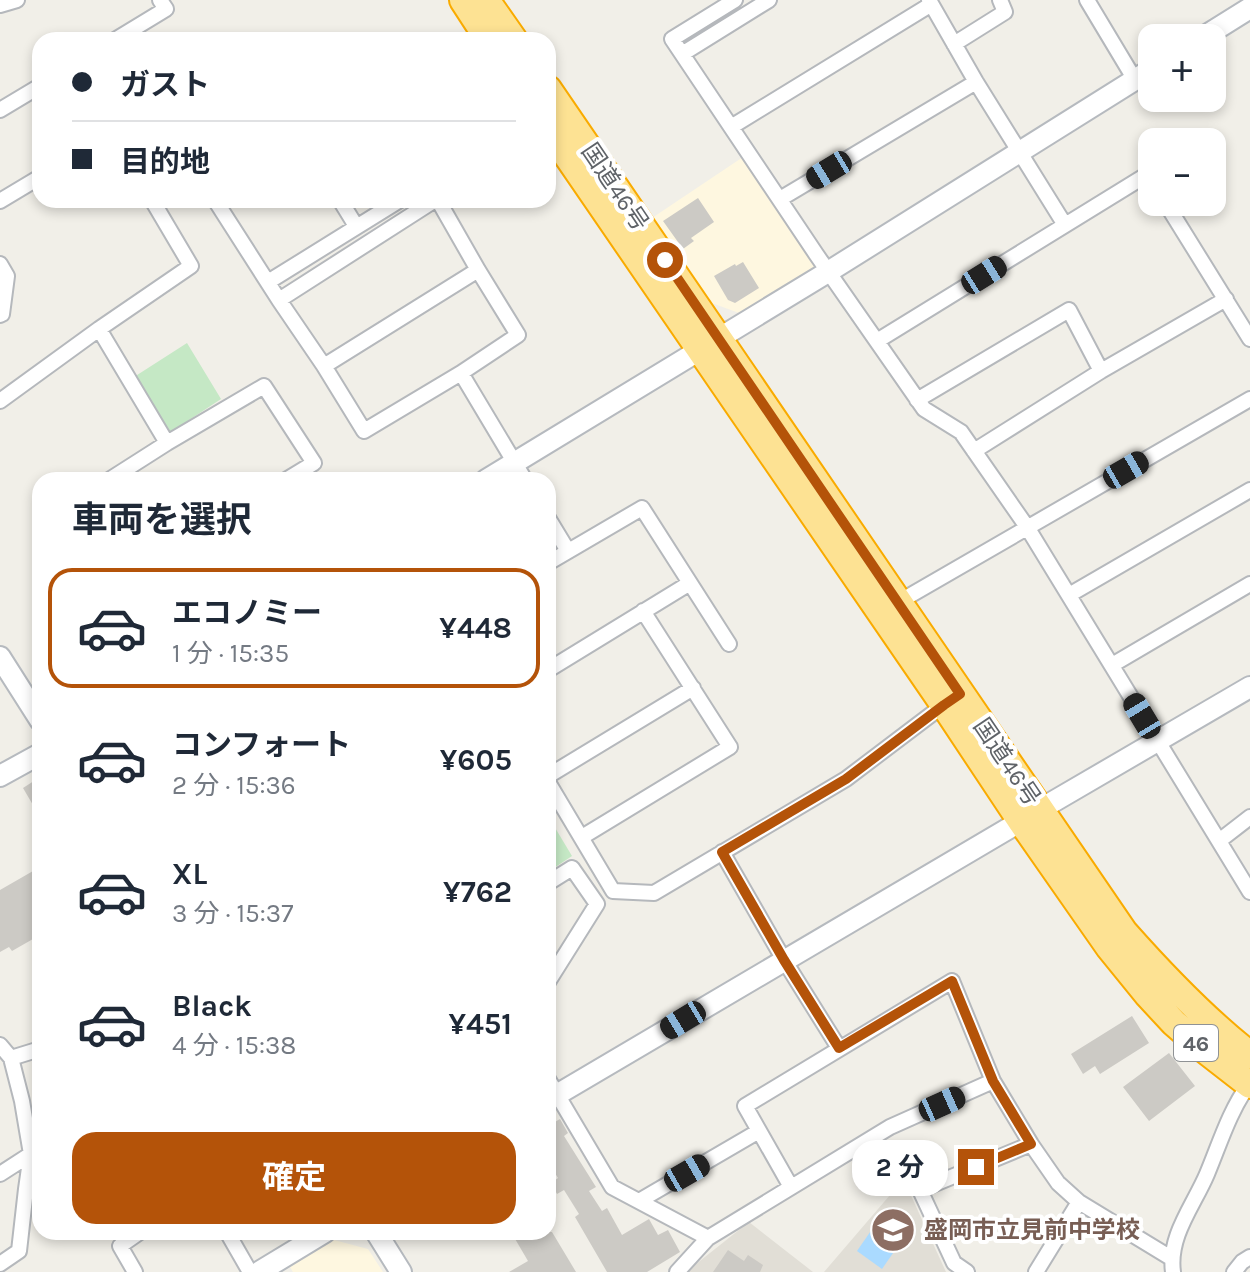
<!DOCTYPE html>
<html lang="ja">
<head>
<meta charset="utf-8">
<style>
  :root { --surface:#fff; --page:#f6f6f7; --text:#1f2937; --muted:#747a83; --line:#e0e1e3; --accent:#b45309 }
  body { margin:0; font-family:Karla,"Noto Sans JP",sans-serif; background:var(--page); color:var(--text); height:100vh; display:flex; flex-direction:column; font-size:30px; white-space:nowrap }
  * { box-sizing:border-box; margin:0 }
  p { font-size:26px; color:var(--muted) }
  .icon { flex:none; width:44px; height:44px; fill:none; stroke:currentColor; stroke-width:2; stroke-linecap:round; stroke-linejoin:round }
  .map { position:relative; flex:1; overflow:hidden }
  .panel { position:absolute; left:32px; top:472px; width:524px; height:768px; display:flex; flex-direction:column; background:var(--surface); border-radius:24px; box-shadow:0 4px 12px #0003 }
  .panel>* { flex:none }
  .hud { position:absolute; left:32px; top:32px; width:524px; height:176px; border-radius:24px; box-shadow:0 4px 12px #0003; display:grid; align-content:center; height:176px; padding:0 40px; background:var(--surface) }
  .buttons { position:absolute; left:1138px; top:24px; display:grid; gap:16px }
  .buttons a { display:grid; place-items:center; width:88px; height:88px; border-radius:16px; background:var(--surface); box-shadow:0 4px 12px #0003; font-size:40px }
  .end { position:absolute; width:36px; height:36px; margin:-18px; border:10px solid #b45309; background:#fff; box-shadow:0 0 0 4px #fff }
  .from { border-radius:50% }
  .bubble { position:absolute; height:56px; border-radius:24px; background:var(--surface); box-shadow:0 4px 12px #0003; font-size:26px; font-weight:700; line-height:56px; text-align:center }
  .car { position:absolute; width:24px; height:48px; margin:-24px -12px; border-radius:10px; box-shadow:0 0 6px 2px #0007; background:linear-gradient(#222 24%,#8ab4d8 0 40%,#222 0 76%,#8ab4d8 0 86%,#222 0) }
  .hud b { display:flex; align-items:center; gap:28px; height:76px; font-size:30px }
  .hud b+b { border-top:2px solid var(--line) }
  .hud i { width:20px; height:20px; background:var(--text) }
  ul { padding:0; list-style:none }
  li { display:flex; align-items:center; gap:24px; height:120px; margin:0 16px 12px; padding:0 24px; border:4px solid transparent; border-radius:24px }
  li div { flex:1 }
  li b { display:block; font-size:30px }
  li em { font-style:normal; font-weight:700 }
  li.active { border-color:var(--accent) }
  li>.icon { width:72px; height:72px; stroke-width:1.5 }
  h2 { padding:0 40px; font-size:36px; line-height:96px }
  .button { display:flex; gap:16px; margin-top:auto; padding:16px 40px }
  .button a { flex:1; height:92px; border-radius:24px; background:var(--accent); color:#fff; font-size:32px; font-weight:700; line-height:92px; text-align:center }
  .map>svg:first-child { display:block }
</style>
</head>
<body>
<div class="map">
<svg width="1250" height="1272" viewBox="0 0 1250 1272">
  <rect width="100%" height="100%" fill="#f1efe8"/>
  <!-- commercial -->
  <path fill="#fef7e0" d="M749 153 822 263 739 313 709 302 652 218Z
    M334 1240 368 1249 383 1272H293L290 1267Z"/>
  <!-- education -->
  <path fill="#e1ded6" d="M902 1181 908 1189 946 1272H824Z
    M749 1222 813 1272H686Z"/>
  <!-- green -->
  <path fill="#c5e8c5" d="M187 343 221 399 168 434 134 377Z
    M548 816 572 856 548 872Z"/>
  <!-- water -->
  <path fill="#aadaff" d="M886 1209 911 1227 882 1269 857 1251Z"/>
  <!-- building -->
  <path fill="#cccac5" d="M698 198 714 222 691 238 694 241 683 249 663 221Z
    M743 262 759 288 735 303 728 300 714 276 735 264 736 266Z
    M40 777V817L23 788Z
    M40 867V935L12 951 9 947 0 952V890Z
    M1132 1016 1149 1043 1100 1074 1095 1066 1083 1074 1071 1054Z
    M1169 1053 1195 1086 1149 1121 1123 1087Z
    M560 1119 568 1133 564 1136 596 1187 589 1191 602 1211 607 1208 622 1235 649 1219 658 1235 668 1230 680 1252 647 1272H607L575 1217 579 1214 564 1190 557 1194 551 1183 558 1178 548 1162V1126Z
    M511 1232H552L576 1272H509L528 1261Z
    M728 1250 744 1261 748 1255 763 1265 760 1272H713Z"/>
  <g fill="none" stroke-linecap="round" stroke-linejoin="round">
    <!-- street casing -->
    <g stroke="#b5b8bc" stroke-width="18">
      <path id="street" d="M735 0 672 39 816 254 924 409 961 432 1027 527 1250 892
        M929 0 976 82 1065 225
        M1087 0 1135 80
        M0 5 17 0
        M115 40 166 9 160 0
        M954 44 1005 12 1000 0
        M682 54 769 0
        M0 110 40 86
        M731 127 930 5
        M780 199 976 82
        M152 200 191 266 99 329 167 443
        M215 200 279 300 324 366 364 431 461 373 518 335 478 270 438 200
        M340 200 356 226
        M0 201 40 177
        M1165 202 1250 339
        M0 264 7 276 2 314 0 315
        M268 282 400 200
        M279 300 435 200
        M877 341 1148 174 1152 181
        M324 366 478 270
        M461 373 525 480
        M917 400 1069 310 1101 371
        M0 401 99 329
        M974 451 1101 371 1226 299
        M109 480 167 443 264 386 314 463 286 480
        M548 518 568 551
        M548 563 642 508 729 644
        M1069 595 1250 490
        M897 603 1250 399
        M1112 665 1250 584
        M548 670 690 583
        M548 776 693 688
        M548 782 613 891 654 893 846 779 949 701
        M582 837 730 747 643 611
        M1219 841 1250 817
        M722 852 784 960 839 1048
        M548 883 572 868 597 904 548 982
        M0 1045 11 1058 22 1101 31 1154 26 1189 19 1251 0 1264
        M11 1058 40 1049
        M548 1079 612 1187 708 1238
        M0 1174 31 1154
        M791 1187 745 1106 952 981 993 1081 1031 1144 1058 1183 1079 1202 1171 1258
        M639 1201 759 1131
        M227 1232 250 1272
        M135 1272 120 1246 140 1232
        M677 1272 708 1238 890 1127 993 1081
        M967 1272 954 1263 920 1190 1031 1144
        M1036 1272 1079 1202
        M1173 1272C1168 1236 1194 1205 1207 1174 1220 1143 1229 1112 1249 1084
        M1234 1272 1242 1262 1250 1257"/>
    </g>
    <!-- secondary casing -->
    <g stroke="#b6babf" stroke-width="24">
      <path id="secondary" d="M1202 38 1250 8
        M486 480 828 272 1152 69
        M0 657 40 720
        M0 776 40 754
        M1039 810 1250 687
        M548 1100 1021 821
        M376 1232 401 1272
        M259 1272 325 1232"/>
    </g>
    <!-- highway casing -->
    <g stroke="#f9ab00" stroke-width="30">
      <path id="highway" d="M463 0 489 40
        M486 0 514 40
        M548 89 1124 932C1163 976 1204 1019 1250 1055
        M548 128 944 705 1021 821 1109 947 1148 995 1174 1023 1205 1050 1250 1085"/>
    </g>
    <!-- street -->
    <use href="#street" stroke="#fff" stroke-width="14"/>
    <!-- secondary -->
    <use href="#secondary" stroke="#fff" stroke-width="20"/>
    <!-- highway -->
    <use href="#highway" stroke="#fde293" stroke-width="26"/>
  </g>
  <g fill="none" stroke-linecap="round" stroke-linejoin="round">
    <!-- route -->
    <path stroke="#b45309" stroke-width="10" d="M665 260 960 694 944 705 846 779 722 852 784 960 839 1048 952 981 993 1081 1031 1144 976 1167"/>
  </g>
  <!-- icons -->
  <defs>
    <g id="school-disc" transform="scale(2.3)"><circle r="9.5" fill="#8d6e63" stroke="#fff"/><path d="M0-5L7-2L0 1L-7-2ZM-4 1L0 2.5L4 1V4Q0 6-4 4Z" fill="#fff"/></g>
  </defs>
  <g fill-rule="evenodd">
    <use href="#school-disc" x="893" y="1230"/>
  </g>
  <g text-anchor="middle" stroke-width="8" stroke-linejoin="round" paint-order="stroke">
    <!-- shield labels -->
    <rect fill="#fff" stroke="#8f9295" stroke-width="2" x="1174" y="1025" width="44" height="36" rx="6"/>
    <g font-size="22" font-weight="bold" fill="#5f6368">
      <text x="1196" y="1051">46</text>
    </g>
    <!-- street labels -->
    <g font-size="24" fill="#5f6368" stroke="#fff">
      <text transform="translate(615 187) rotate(56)" y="8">国道46号</text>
      <text transform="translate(1007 762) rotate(56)" y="8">国道46号</text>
    </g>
    <!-- education labels -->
    <g font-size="24" font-weight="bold" fill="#785e54" stroke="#fff" text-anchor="start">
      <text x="924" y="1238">盛岡市立見前中学校</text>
    </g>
  </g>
</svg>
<div class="buttons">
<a>+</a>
<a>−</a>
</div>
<i class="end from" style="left:665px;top:260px"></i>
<i class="end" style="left:976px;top:1167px"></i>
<div class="bubble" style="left:852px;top:1140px;width:96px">2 分</div>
<i class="car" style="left:829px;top:170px;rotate:239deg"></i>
<i class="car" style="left:984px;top:275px;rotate:58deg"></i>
<i class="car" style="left:1126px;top:470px;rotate:60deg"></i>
<i class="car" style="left:1142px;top:716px;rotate:329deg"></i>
<i class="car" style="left:683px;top:1020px;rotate:239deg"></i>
<i class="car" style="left:942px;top:1104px;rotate:66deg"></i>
<i class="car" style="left:687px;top:1173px;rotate:60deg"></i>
<div class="hud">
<b><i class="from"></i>ガスト</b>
<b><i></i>目的地</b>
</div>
<section class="panel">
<h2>車両を選択</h2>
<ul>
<li class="active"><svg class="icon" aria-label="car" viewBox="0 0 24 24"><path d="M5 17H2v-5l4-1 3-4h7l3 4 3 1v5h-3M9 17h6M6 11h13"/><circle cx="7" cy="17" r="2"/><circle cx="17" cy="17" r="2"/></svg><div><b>エコノミー</b><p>1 分 · 15:35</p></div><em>¥448</em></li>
<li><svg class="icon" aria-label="car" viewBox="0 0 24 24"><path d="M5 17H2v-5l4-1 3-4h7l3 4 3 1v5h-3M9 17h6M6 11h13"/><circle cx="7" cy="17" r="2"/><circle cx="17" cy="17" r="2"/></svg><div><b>コンフォート</b><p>2 分 · 15:36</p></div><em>¥605</em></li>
<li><svg class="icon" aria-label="car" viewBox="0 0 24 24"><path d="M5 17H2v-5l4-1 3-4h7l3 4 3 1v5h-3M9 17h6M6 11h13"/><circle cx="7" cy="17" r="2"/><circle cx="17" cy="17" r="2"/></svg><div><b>XL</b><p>3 分 · 15:37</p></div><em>¥762</em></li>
<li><svg class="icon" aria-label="car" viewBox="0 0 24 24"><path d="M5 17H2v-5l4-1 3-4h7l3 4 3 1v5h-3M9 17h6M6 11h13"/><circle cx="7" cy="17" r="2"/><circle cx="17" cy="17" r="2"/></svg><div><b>Black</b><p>4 分 · 15:38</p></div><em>¥451</em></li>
</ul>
<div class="button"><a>確定</a></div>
</section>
</div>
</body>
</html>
